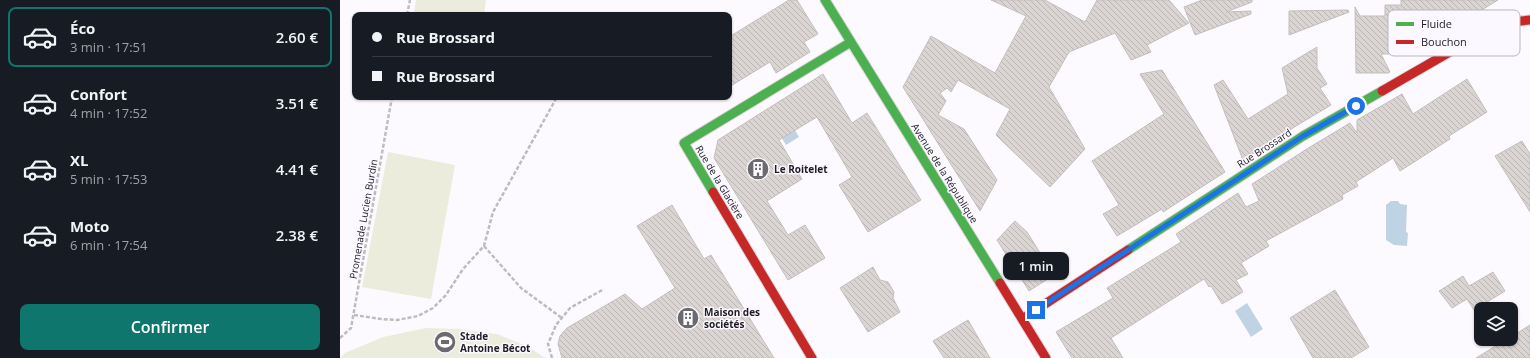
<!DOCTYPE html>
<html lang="fr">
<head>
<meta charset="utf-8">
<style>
  :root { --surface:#171b24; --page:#242831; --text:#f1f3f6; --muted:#9ea1a6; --line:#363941; --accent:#0f766e }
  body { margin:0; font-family:"Open Sans",sans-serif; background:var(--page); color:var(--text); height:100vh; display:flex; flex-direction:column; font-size:15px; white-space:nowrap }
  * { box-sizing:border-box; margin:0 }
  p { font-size:13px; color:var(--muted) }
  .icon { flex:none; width:22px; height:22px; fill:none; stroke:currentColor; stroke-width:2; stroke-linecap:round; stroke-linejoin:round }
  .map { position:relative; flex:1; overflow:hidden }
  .sheet { display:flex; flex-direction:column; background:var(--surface); width:340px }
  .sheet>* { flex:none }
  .banner { position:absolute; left:12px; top:12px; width:380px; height:88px; border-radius:8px; box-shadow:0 1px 3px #0004; display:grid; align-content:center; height:88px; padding:0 20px; background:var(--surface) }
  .tools { position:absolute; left:1134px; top:302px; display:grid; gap:8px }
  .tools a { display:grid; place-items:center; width:44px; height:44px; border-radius:8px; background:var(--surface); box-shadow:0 1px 3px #0004; font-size:20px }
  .end { position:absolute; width:18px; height:18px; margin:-9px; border:5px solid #1a73e8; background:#fff; box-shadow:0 0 0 2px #fff }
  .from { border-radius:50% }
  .bubble { position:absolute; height:28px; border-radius:8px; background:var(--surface); box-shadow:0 1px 3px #0004; font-size:13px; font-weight:600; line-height:28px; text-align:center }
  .banner b { display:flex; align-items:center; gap:14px; height:38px; font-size:15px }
  .banner b+b { border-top:1px solid var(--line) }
  .banner i { width:10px; height:10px; background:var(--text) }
  ul { padding:7px 0 0; list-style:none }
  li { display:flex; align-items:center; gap:12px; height:60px; margin:0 8px 6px; padding:0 12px; border:2px solid transparent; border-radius:8px }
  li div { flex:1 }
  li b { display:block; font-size:15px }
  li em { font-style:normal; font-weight:600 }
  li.selected { border-color:var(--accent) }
  li>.icon { width:36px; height:36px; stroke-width:1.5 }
  .button { display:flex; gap:8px; margin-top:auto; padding:8px 20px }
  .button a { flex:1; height:46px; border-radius:8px; background:var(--accent); color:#fff; font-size:16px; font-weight:600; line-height:46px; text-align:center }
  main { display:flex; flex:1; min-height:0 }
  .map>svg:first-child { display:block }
</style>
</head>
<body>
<main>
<section class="sheet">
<ul>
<li class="selected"><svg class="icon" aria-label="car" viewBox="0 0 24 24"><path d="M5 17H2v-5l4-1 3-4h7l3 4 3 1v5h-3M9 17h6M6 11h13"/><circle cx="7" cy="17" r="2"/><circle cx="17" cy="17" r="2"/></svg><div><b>Éco</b><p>3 min · 17:51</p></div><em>2.60 €</em></li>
<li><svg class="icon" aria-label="car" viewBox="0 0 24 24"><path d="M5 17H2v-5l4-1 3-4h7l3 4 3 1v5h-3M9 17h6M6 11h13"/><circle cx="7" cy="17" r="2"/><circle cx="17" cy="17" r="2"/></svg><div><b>Confort</b><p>4 min · 17:52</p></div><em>3.51 €</em></li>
<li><svg class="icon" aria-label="car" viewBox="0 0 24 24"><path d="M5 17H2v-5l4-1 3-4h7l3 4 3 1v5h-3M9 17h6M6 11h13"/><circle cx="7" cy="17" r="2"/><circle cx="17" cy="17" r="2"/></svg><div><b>XL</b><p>5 min · 17:53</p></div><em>4.41 €</em></li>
<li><svg class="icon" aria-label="car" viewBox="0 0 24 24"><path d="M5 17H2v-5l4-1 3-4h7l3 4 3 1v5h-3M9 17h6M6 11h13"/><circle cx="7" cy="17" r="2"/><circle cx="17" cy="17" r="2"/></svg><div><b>Moto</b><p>6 min · 17:54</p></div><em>2.38 €</em></li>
</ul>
<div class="button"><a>Confirmer</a></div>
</section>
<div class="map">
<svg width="1190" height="358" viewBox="0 0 1190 358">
  <defs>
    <pattern id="building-back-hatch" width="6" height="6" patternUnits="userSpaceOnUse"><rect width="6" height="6" fill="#dad5d2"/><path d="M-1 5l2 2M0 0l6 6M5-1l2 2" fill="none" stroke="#bbb6b4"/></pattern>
  </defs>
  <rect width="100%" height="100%" fill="#fcfafe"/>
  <!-- grass -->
  <path fill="#ebecdc" d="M76 0H146L144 15H82L74 13Z
    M48 152 115 165 91 299 22 287Z
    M86 328 118 329 157 334 189 347 205 358H0L5 353 43 337Z"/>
  <!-- water -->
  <path fill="#c0d3e5" d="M443 110 459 137 446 145 430 119Z
    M1051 201H1058L1060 204 1067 205 1066 232 1068 233 1067 246 1054 245 1046 240V205Z
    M907 303 923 329 911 337 895 311Z"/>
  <!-- building -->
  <path fill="url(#building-back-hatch)" stroke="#c3bfbc" d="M449 0H457L478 34 464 42 470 52 436 73 430 62 389 87V37Z
    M651 0H705L745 22 757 0H829L849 23 807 45 811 52 791 60 775 33 729 52 709 87 745 149 710 187 656 135 670 109 618 80 611 92 607 88 600 93 606 101 598 115 624 129 657 180 640 211 563 87 591 36 655 73 686 16Z
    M862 0H912V2L886 12 911 11V14L855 35 844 7Z
    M1061 0H1158L1106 32H1076L1075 44 1061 45V54H1041L1050 72 1048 73H1016L1015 7 1020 16H1045V5H1061Z
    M1008 10 1009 12 949 35V11Z
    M977 47V68L987 84 980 88 991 105 956 126 903 160 874 85 883 80 908 119 948 94 942 68Z
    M822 70 885 172 823 212 822 209 777 236 763 214 779 205 752 161 824 114 800 74Z
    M483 74 512 123 527 113 581 200 528 232 499 185 512 177 477 117 439 140 462 179 427 201 448 235 465 225 485 258 448 280 374 158 378 140Z
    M1127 79 1147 112 1109 136 1110 139 1060 171 1053 158 1016 182 1018 186 1002 195 1003 199 926 241 929 246 901 263 908 274 896 280 903 292 882 304 871 286 869 287 864 279 771 338 783 358H732L716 332 773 298 767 288 841 242 836 234 898 193 906 207 919 201 912 184 970 147 1010 123 1017 133V120L1062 94 1073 114Z
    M1182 141 1190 154V212L1155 156Z
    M332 205 364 259 371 255 434 358H222L218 344 220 336 227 328 285 294 302 309 335 288 297 226Z
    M675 221 687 232 714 275 689 291 657 240Z
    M533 267 540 280 548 282 554 292 553 298 560 312 528 332 500 288Z
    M1153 272 1165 291 1134 310 1127 299 1112 308 1099 291 1123 276 1129 286Z
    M995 290 1029 347 1011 358H973L950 318Z
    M628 320 650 358H604L593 341Z
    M1190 325V358H1136L1167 339H1171V337Z"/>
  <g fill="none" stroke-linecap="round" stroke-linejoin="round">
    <!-- fast casing -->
    <g stroke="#d9d7da" stroke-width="11">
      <path id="fast" d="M485 0 660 283
        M373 192 344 143 511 42
        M788 250 963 136 1042 91"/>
    </g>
    <!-- jam casing -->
    <g stroke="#d9d7da" stroke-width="11">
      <path id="jam" d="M1042 91 1160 23 1190 20
        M373 192 472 358
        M660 283 706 358
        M682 319 788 250"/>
    </g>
    <!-- path -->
    <path stroke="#bdbdbd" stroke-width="2.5" stroke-dasharray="4 2" stroke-linecap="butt" d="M67 15 70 0
      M144 246 181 288 222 318
      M14 315 41 319 57 320 78 316 93 308 106 295 123 269 144 246 153 212 217 97
      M0 338 11 328 52 97
      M212 358 208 344 216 325 230 308 264 289"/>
    <!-- fast -->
    <use href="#fast" stroke="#4caf50" stroke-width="9"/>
    <!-- jam -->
    <use href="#jam" stroke="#c62828" stroke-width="9"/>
  </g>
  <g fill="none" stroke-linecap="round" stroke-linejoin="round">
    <!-- route -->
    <path stroke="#1a73e8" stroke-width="5" d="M696 310 963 136 1016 106"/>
  </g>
  <!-- icons -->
  <defs>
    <g id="building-disc" transform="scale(1.15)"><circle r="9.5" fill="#6d6971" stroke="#fbf9ff"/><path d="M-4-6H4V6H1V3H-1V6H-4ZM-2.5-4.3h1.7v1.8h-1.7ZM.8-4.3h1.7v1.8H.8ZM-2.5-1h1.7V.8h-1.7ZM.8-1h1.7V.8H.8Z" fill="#fff"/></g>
    <g id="stadium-disc" transform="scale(1.15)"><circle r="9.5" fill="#6d6971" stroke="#fbf9ff"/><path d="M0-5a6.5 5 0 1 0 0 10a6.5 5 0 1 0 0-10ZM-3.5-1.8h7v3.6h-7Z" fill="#fff"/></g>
  </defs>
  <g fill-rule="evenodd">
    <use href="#building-disc" x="418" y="169"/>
    <use href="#building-disc" x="348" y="318"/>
    <use href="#stadium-disc" x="105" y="342"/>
  </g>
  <g text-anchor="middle" stroke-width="3" stroke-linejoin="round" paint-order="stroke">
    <!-- street labels -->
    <g font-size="10" fill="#201b25" stroke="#fbf9ff">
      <text transform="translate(924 148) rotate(-33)" y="4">Rue Brossard</text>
      <text transform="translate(605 173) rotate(58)" y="4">Avenue de la République</text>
      <text transform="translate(380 182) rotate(59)" y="4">Rue de la Glacière</text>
      <text transform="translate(23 219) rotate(-80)" y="4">Promenade Lucien Burdin</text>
    </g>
    <!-- poi labels -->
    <g font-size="10" font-weight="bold" fill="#201b25" stroke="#fbf9ff" text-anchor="start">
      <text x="434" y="173">Le Roitelet</text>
      <text x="364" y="316">Maison des<tspan x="364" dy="12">sociétés</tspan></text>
      <text x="120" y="340">Stade<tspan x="120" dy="12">Antoine Bécot</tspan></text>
    </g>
  </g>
  <!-- legend -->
  <rect x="1048" y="10" width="132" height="46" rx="6" fill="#fbf9ff" stroke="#b9b6be" stroke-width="1"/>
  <rect x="1056" y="22" width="18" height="4" fill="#4caf50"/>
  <rect x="1056" y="40" width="18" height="4" fill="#c62828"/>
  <g font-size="11" fill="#201b25">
    <text x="1081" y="28">Fluide</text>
    <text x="1081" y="46">Bouchon</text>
  </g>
</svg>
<div class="tools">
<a><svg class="icon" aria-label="layers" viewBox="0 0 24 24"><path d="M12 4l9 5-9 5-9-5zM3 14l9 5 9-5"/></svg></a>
</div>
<i class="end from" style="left:1016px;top:106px"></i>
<i class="end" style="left:696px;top:310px"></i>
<div class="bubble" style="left:663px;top:252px;width:66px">1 min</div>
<div class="banner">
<b><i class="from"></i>Rue Brossard</b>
<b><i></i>Rue Brossard</b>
</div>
</div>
</main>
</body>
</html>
